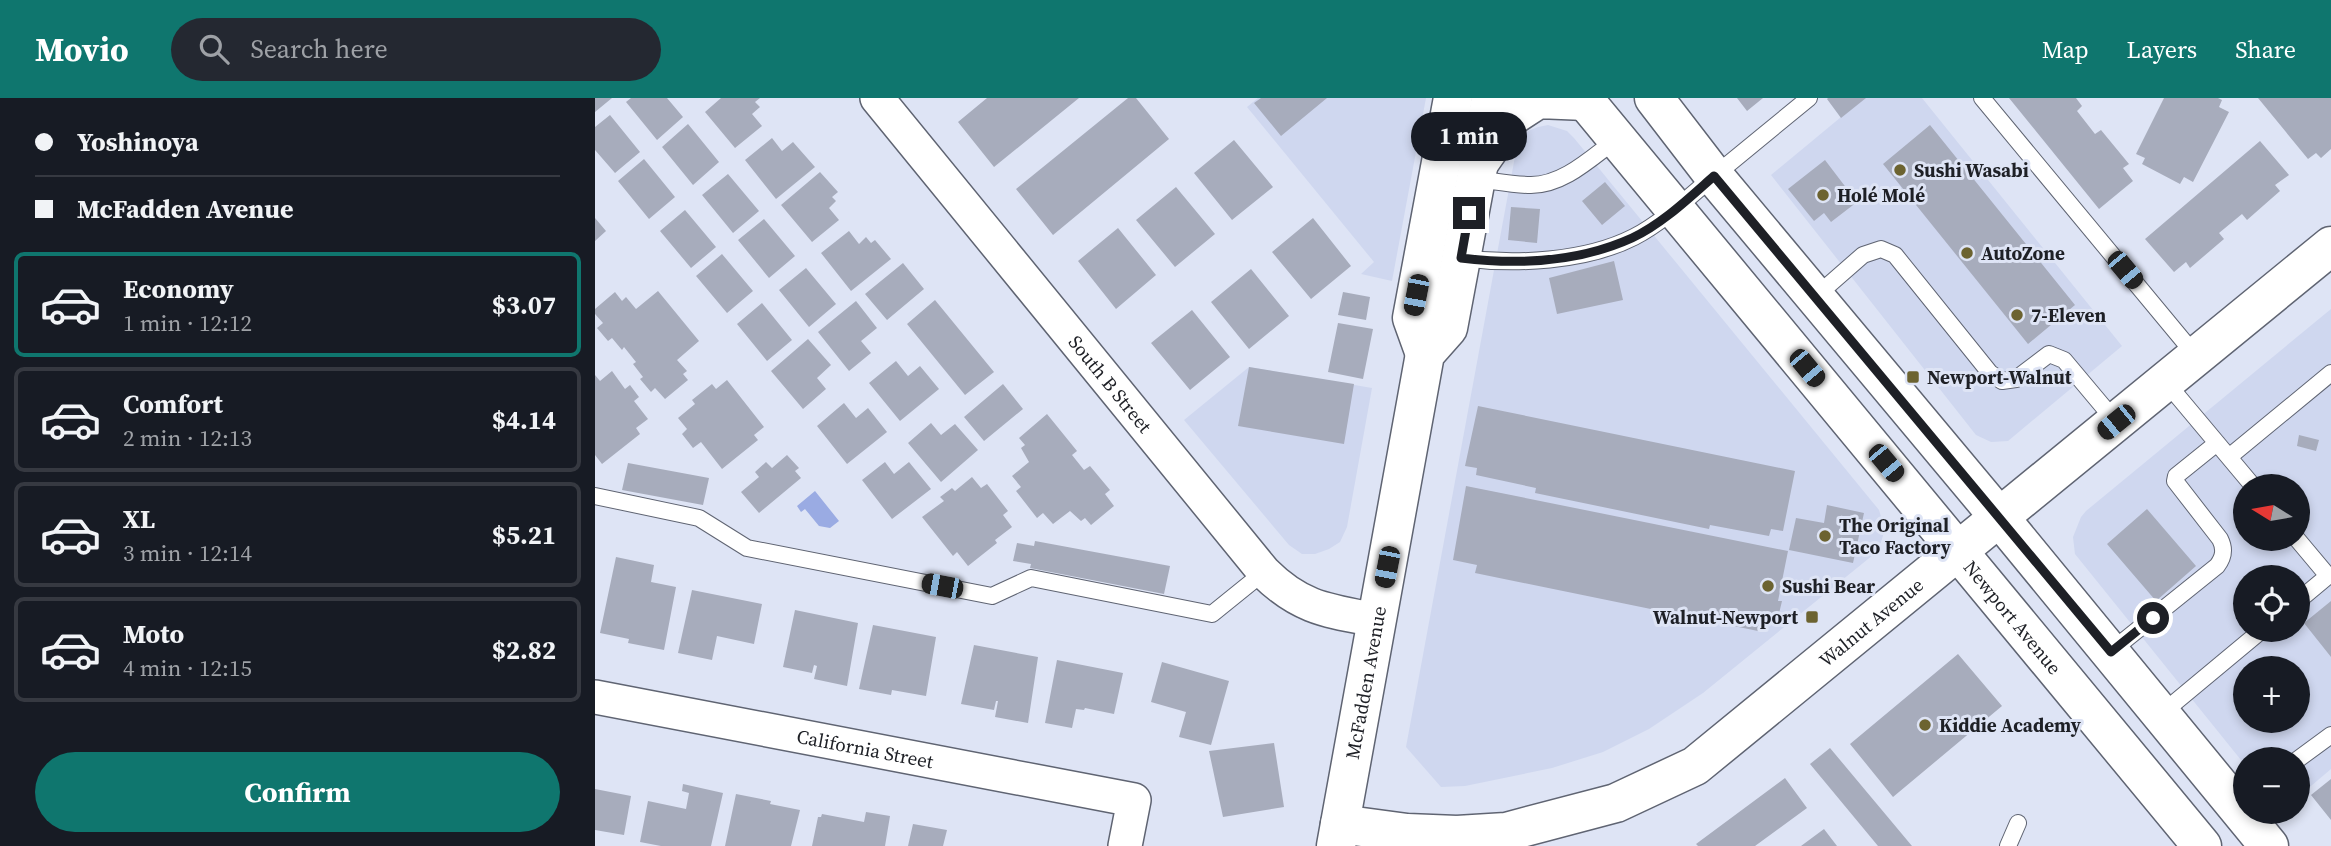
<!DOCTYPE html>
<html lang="en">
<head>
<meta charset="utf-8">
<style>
  :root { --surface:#171b24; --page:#242831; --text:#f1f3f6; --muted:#9ea1a6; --line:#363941; --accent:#0f766e }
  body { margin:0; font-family:"Source Serif 4",serif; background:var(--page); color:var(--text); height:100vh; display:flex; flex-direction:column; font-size:26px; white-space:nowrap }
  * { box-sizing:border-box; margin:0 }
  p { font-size:23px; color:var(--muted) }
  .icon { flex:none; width:38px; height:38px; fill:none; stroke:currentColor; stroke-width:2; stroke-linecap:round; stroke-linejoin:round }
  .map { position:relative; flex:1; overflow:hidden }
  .drawer { display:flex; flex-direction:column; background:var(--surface); width:595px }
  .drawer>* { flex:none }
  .hud { display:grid; align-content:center; height:154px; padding:0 35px; background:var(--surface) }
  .needle { width:46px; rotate:281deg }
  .fabs { position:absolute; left:1638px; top:376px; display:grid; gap:14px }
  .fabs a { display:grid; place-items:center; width:77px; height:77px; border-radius:50%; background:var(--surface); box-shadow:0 4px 10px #0003; font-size:35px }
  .end { position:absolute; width:32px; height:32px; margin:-16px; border:9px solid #1e2026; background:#fff; box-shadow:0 0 0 4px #fff }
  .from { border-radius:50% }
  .bubble { position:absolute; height:49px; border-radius:24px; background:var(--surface); box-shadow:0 4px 10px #0003; font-size:23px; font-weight:700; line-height:49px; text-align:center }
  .car { position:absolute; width:21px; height:42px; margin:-21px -10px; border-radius:9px; box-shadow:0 0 5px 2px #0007; background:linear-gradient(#222 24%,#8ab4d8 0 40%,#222 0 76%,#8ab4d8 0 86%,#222 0) }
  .hud b { display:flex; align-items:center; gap:24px; height:66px; font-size:26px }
  .hud b+b { border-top:2px solid var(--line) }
  .hud i { width:18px; height:18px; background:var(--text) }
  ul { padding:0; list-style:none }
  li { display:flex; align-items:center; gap:21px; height:105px; margin:0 14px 10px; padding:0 21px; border:4px solid var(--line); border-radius:10px }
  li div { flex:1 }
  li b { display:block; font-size:26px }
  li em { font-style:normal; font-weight:700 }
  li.on { border-color:var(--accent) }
  li>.icon { width:63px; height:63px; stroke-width:1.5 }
  .button { display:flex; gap:14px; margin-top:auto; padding:14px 35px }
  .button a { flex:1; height:80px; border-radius:42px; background:var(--accent); color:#fff; font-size:28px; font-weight:700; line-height:80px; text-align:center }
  header { display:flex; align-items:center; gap:42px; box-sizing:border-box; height:98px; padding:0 35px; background:var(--accent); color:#fff }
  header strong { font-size:33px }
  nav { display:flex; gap:38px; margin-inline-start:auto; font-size:24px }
  .search { width:490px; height:63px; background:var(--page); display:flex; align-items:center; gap:18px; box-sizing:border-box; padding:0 24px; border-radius:38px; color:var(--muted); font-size:26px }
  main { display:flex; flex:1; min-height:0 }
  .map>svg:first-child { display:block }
</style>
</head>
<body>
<header>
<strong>Movio</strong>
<div class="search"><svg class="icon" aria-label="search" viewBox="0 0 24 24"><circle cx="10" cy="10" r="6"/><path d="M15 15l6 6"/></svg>Search here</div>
<nav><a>Map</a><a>Layers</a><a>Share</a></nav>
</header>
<main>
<section class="drawer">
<div class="hud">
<b><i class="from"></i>Yoshinoya</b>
<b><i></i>McFadden Avenue</b>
</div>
<ul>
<li class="on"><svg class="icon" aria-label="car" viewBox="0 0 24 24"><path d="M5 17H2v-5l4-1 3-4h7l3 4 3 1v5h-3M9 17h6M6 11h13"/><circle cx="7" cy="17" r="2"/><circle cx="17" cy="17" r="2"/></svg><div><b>Economy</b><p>1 min · 12:12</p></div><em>$3.07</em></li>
<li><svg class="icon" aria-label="car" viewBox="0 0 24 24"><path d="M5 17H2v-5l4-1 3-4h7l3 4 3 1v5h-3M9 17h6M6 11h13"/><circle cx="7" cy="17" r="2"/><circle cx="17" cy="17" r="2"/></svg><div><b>Comfort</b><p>2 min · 12:13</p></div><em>$4.14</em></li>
<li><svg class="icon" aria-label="car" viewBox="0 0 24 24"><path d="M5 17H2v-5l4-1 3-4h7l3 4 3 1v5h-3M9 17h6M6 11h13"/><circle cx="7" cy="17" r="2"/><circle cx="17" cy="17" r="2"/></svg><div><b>XL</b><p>3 min · 12:14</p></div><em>$5.21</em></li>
<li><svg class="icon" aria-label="car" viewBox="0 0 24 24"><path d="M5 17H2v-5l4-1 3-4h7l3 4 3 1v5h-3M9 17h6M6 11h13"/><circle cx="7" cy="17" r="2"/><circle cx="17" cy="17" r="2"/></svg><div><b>Moto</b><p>4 min · 12:15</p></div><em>$2.82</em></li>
</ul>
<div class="button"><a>Confirm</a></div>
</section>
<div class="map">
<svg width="1736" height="748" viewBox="0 0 1736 748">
  <rect width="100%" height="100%" fill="#dee4f5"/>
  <!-- built -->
  <path fill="#cfd7ef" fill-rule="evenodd" d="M663 0H831L797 183 766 176 779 164 652 9Z
    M1269 0H1327L1527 248 1413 343 1396 344 1381 337 1176 77Z
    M953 27 972 33 979 40 1284 412 1288 425V438L1284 450 1278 457 1108 595 1054 631 1008 654 957 670 870 688 846 689 811 649 921 53 925 42 933 33 943 29Z
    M1736 211V671L1703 699V662H1650V667L1480 456 1478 439 1486 419 1491 413ZM1650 388H1703V441H1650ZM1650 480H1703V532H1650ZM1650 570H1703V623H1650Z
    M654 269 777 290 752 429 745 444 734 451 720 456H707L694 447 589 322Z"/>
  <!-- water -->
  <path fill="#9aabe3" d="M220 393 244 423 235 430 224 428 210 411 206 414 202 408Z"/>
  <!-- building -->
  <path fill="#a7acbc" d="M0 0H17L0 14Z
    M36 0H72L88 19 62 42 31 4Z
    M126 0H165L160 4 165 9 157 16 167 28 140 50 110 14Z
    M392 0H484L399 69 363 24Z
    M533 0H541L574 41 458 137 421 91Z
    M666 0H732L686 38 659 5Z
    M1142 0H1168L1152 13Z
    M1233 0H1271L1246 20 1232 1Z
    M1414 0H1481L1487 8 1482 13 1500 36 1506 32 1534 66 1528 70 1538 83 1504 111Z
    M1569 0H1623L1627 2 1624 9 1634 14 1598 84 1589 79 1585 86 1547 66 1550 60 1541 56Z
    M1663 0H1736V51L1726 60 1721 55 1713 61Z
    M15 17 45 54 20 75 0 52V29Z
    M93 26 124 64 98 87 67 49Z
    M1335 27 1480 207 1433 246 1288 66Z
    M177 40 187 53 198 44 220 69 181 101 150 62Z
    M639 42 678 89 637 122 599 75Z
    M1665 43 1694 77 1680 87 1685 93 1652 122 1647 116 1624 135 1629 141 1595 170 1591 164 1579 174 1550 141Z
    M49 61 80 99 54 121 23 83Z
    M1230 62 1262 104 1236 124 1229 115 1219 123 1193 91Z
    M225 74 243 94 237 99 241 103 234 110 244 122 217 144 186 107Z
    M133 76 164 113 138 135 107 97Z
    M1010 84 1030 108 1007 127 987 103Z
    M581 89 620 136 580 169 541 122Z
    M916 109 945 111 942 145 913 142Z
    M90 112 121 149 96 170 65 133Z
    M0 120 11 133 0 143Z
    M718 120 756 168 716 201 677 154Z
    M169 121 200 158 174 180 143 142Z
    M523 130 561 177 521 211 483 163Z
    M254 133 264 146 271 139 276 145 280 142 296 161 256 193 226 155Z
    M127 156 158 193 132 215 101 178Z
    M1019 163 1028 202 962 216 954 180Z
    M308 165 329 191 292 222 270 196Z
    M211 170 241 206 214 229 184 192Z
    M656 171 694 218 654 251 616 204Z
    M63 193 104 243 82 262 92 273 88 276 93 282 70 301 60 290 56 294 45 281 48 279 38 266 41 264 29 249 27 252 17 240 13 243 2 230 8 225 0 216V211L20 194 27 203 31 199 41 211Z
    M748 194 775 199 771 222 743 217Z
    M340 202 399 274 370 297 312 226Z
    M261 203 282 230 266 243 276 255 254 273 223 234Z
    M167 205 197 242 172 263 142 226Z
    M597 212 635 259 595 292 556 245Z
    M743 225 778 231 768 281 733 274Z
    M213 241 236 267 222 280 231 291 208 311 176 273Z
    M301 263 313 278 325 268 344 291 305 323 274 285Z
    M654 269 759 286 749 346 643 328Z
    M17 273 30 291 35 287 44 299 39 303 53 321 41 330 45 336 7 366 0 357V277L5 283Z
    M132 282 169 329 159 337 163 342 127 371 106 344 98 350 87 336 92 331 83 320 100 306 97 302 117 286 121 291Z
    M408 286 428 311 389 343 369 319Z
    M249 305 261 320 273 310 292 334 252 366 222 328Z
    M883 308 1200 373 1188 433 1176 431 1174 438 1115 427 1114 431 940 395 941 390 881 377 882 370 870 368Z
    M452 316 482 353 477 357 489 372 495 368 515 392 510 396 519 408 496 427 490 420 486 423 475 413 458 426 448 415 442 420 421 393 426 389 417 378 434 364 426 350 430 347 424 340Z
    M336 325 346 337 360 326 383 352 346 384 313 345Z
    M1704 337 1724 342 1721 353 1702 348Z
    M192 357 204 370 200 373 206 380 164 415 146 394 164 379 160 374 171 364 177 370Z
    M290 364 299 376 314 364 336 391 297 421 267 382Z
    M33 365 114 380 108 407 27 392Z
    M377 379 386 390 392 386 413 413 408 417 417 429 400 442 402 445 373 468 362 454 358 458 327 419 349 403 345 399 357 390 360 393Z
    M871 388 1193 453 1183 503H1187L1182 524 1165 521 1163 533 880 475 882 467 858 462Z
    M1232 407 1269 415 1258 465 1194 452 1201 420 1229 425Z
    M1552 411 1601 468 1561 503 1512 446Z
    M440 443 575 468 569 496 435 470 436 466 418 463 422 445 439 448Z
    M21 459 59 467 56 484 81 489 69 552 33 545 34 541 5 535Z
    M97 492 167 506 159 546 122 538 117 562 83 555Z
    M1736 503V559L1709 525Z
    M200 512 263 525 252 588 219 581 222 568 219 567 217 575 188 569Z
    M278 527 341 539 331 598 297 592 296 597 264 591Z
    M379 547 443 559 433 625 400 619 403 603H401L399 612 366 606Z
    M1363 556 1407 608 1298 699 1255 646Z
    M462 562 528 575 519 616 490 610 489 612 481 611 477 630 450 625Z
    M567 564 634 583 616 647 584 639 591 614 556 604Z
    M679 645 689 709 628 719 614 653Z
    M1235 650 1317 748H1283L1215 666Z
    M1190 680 1212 710 1160 748H1103L1101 746Z
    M1736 681V722L1716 697Z
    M88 686 128 695 116 748H66L45 744 53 703 91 711 94 695 87 693Z
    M0 691 36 698 29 737 0 732Z
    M141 696 176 703 175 706 205 712 196 748H130Z
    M271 714 295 718 290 748H217L223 719H226L227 716 269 724Z
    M318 726 352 732 348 748H313Z
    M1229 731 1242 748H1206Z"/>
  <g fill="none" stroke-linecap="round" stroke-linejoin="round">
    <!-- lane casing -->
    <g stroke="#5f6472" stroke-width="18">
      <path id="lane" d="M1387 0 1601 258
        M881 81C899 83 918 87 936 87 969 87 997 59 1022 41
        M866 160C920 167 990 164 1039 139 1068 124 1094 99 1119 78 1151 52 1182 26 1214 0
        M1220 199 1268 157 1286 151 1300 157 1395 275 1407 283 1421 281 1454 256 1469 262 1521 324
        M1570 283 1658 388
        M1634 359 1736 275
        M0 398 104 420 152 450 397 498 436 480 617 516 669 474
        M1702 441 1733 478 1703 503
        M1515 554 1622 468C1629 459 1630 451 1625 441L1580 383 1581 378 1622 345
        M1566 616 1667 532
        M1702 662 1736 637
        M1413 748 1423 725"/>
    </g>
    <!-- street casing -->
    <g stroke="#5f6472" stroke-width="36">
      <g id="street">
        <path id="s1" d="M282 0 669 474C706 511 734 513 782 522"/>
        <path id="s2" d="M0 599 539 702 530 748"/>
      </g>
    </g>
    <!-- secondary casing -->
    <g stroke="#5f6472" stroke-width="41">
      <g id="secondary">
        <path d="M830 256 817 220 858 0"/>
        <path id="s3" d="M745 726 812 735 862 737 911 734 1021 705 1100 668 1736 148"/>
        <path id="s4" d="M741 748 830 256 853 230 896 0"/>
      </g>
    </g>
    <!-- primary casing -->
    <g stroke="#5f6472" stroke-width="41">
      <g id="primary">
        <path id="s5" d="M988 0 1607 748"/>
        <path d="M1059 0 1119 78 1404 419 1674 748"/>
        <path d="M884 65 917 18 943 1 991 3"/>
      </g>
    </g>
    <!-- lane -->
    <use href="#lane" stroke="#fff" stroke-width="16"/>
    <!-- street -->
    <use href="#street" stroke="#fff" stroke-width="33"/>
    <!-- secondary -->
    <use href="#secondary" stroke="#fff" stroke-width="38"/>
    <!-- primary -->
    <use href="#primary" stroke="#fff" stroke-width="38"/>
  </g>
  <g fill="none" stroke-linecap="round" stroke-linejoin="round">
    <!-- route -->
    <path stroke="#1e2026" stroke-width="9" d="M874 115 866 160C923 167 984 164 1037 140 1067 126 1094 100 1119 78L1516 554 1558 520"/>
  </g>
  <!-- markers -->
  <g fill="#6c6330" stroke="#dee4f5" stroke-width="2.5">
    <circle cx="1305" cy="72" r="7"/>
    <circle cx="1228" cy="97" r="7"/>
    <circle cx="1372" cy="155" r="7"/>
    <circle cx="1422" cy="217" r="7"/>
    <rect x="1311" y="272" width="14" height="14" rx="3.5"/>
    <circle cx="1230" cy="438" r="7"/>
    <circle cx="1173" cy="488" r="7"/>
    <rect x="1210" y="512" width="14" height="14" rx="3.5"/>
    <circle cx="1330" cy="627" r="7"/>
  </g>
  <g text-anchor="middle" stroke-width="6" stroke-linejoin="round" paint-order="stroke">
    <!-- poi labels -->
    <g font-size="19" font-weight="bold" fill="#1e2026" stroke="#dee4f5" text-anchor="start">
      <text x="1319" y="79">Sushi Wasabi</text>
      <text x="1242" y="104">Holé Molé</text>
      <text x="1386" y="162">AutoZone</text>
      <text x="1436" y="224">7-Eleven</text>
      <text x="1332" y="286">Newport-Walnut</text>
      <text x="1244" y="434">The Original<tspan x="1244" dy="22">Taco Factory</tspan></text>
      <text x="1187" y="495">Sushi Bear</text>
      <text x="1203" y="526" text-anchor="end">Walnut-Newport</text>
      <text x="1344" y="634">Kiddie Academy</text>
    </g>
    <!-- street labels -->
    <g font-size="19" fill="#1e2026" stroke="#dee4f5">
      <text dy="7" stroke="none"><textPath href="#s1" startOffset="369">South B Street</textPath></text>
      <text dy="7" stroke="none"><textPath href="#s5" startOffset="674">Newport Avenue</textPath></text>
      <text dy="7" stroke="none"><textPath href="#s3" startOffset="595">Walnut Avenue</textPath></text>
      <text dy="7" stroke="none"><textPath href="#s4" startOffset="166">McFadden Avenue</textPath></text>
      <text dy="7" stroke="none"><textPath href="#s2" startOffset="275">California Street</textPath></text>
    </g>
  </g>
</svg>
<div class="fabs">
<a><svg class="needle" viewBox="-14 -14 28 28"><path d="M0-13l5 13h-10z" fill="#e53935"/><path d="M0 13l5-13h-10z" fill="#9ea1a6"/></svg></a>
<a><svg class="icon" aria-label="locate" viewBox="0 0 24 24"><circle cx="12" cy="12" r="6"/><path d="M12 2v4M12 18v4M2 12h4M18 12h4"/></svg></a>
<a>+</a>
<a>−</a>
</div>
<i class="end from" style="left:1558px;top:520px"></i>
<i class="end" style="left:874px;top:115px"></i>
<div class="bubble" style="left:816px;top:14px;width:116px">1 min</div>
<i class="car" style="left:1530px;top:172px;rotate:140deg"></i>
<i class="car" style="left:821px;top:197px;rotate:191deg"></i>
<i class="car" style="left:1212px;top:270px;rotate:140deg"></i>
<i class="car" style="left:1521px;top:324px;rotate:231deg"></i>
<i class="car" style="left:1291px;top:365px;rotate:140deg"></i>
<i class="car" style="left:792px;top:469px;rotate:191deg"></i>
<i class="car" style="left:347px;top:488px;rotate:281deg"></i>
</div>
</main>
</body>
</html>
